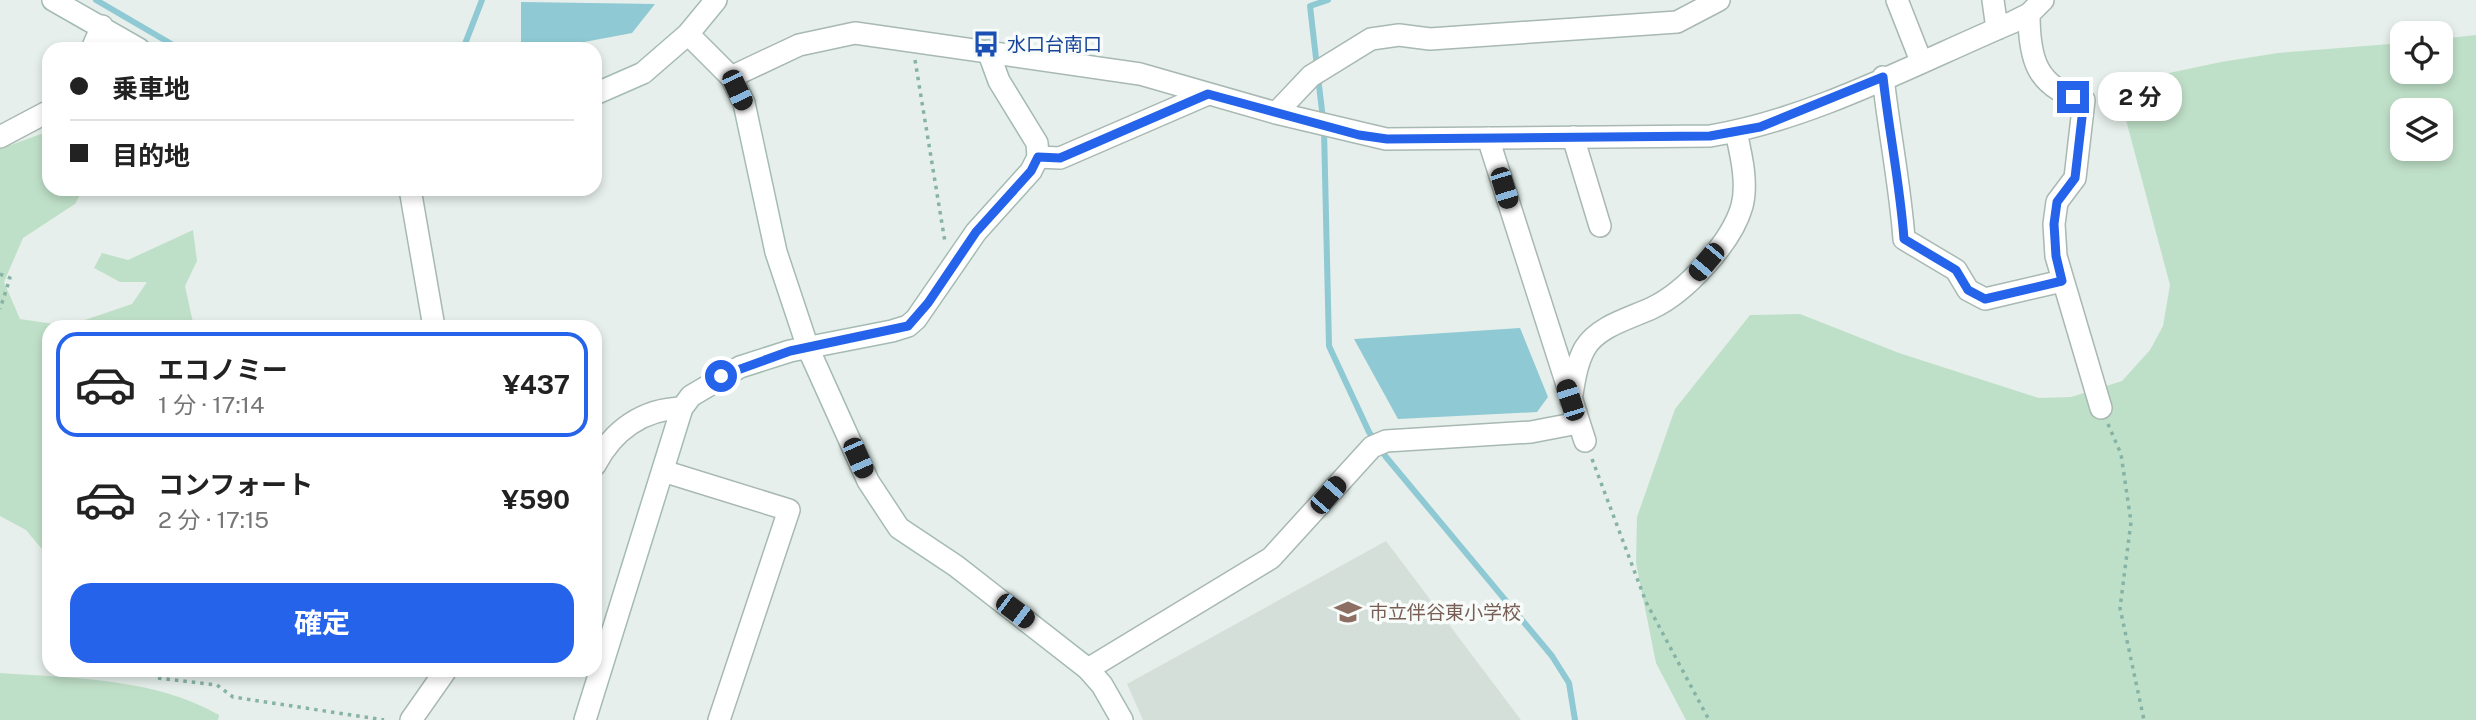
<!DOCTYPE html>
<html lang="ja">
<head>
<meta charset="utf-8">
<style>
  :root { --surface:#fff; --page:#f6f6f6; --text:#222; --muted:#767676; --line:#e0e0e0; --accent:#2563eb }
  body { margin:0; font-family:"Public Sans","Noto Sans JP",sans-serif; background:var(--page); color:var(--text); height:100vh; display:flex; flex-direction:column; font-size:26px; white-space:nowrap }
  * { box-sizing:border-box; margin:0 }
  p { font-size:23px; color:var(--muted) }
  .icon { flex:none; width:38px; height:38px; fill:none; stroke:currentColor; stroke-width:2; stroke-linecap:round; stroke-linejoin:round }
  .map { position:relative; flex:1; overflow:hidden }
  .details { position:absolute; left:42px; top:320px; width:560px; height:357px; display:flex; flex-direction:column; background:var(--surface); border-radius:21px; box-shadow:0 4px 10px #0003 }
  .details>* { flex:none }
  .hud { position:absolute; left:42px; top:42px; width:560px; height:154px; border-radius:21px; box-shadow:0 4px 10px #0003; display:grid; align-content:center; height:154px; padding:0 28px; background:var(--surface) }
  .buttons { position:absolute; left:2390px; top:21px; display:grid; gap:14px }
  .buttons a { display:grid; place-items:center; width:63px; height:63px; border-radius:14px; background:var(--surface); box-shadow:0 4px 10px #0003; font-size:35px }
  .end { position:absolute; width:32px; height:32px; margin:-16px; border:9px solid #2563eb; background:#fff; box-shadow:0 0 0 4px #fff }
  .from { border-radius:50% }
  .bubble { position:absolute; height:49px; border-radius:21px; background:var(--surface); box-shadow:0 4px 10px #0003; font-size:23px; font-weight:700; line-height:49px; text-align:center }
  .car { position:absolute; width:21px; height:42px; margin:-21px -10px; border-radius:9px; box-shadow:0 0 5px 2px #0007; background:linear-gradient(#222 24%,#8ab4d8 0 40%,#222 0 76%,#8ab4d8 0 86%,#222 0) }
  .hud b { display:flex; align-items:center; gap:24px; height:66px; font-size:26px }
  .hud b+b { border-top:2px solid var(--line) }
  .hud i { width:18px; height:18px; background:var(--text) }
  ul { padding:12px 0 0; list-style:none }
  li { display:flex; align-items:center; gap:21px; height:105px; margin:0 14px 10px; padding:0 14px; border:4px solid transparent; border-radius:21px }
  li div { flex:1 }
  li b { display:block; font-size:26px }
  li em { font-style:normal; font-weight:700 }
  li.active { border-color:var(--accent) }
  li>.icon { width:63px; height:63px; stroke-width:1.5 }
  .button { display:flex; gap:14px; margin-top:auto; padding:14px 28px }
  .button a { flex:1; height:80px; border-radius:21px; background:var(--accent); color:#fff; font-size:28px; font-weight:700; line-height:80px; text-align:center }
  .map>svg:first-child { display:block }
</style>
</head>
<body>
<div class="map">
<svg width="2476" height="720" viewBox="0 0 2476 720">
  <rect width="100%" height="100%" fill="#e6efeb"/>
  <!-- built -->
  <path fill="#d4dfda" d="M1386 541 1521 720H1143L1127 684Z"/>
  <!-- green -->
  <path fill="#bfe0c8" fill-rule="evenodd" d="M2476 35V720H1686L1656 663 1636 563 1637 517 1675 409 1750 315 1800 314 1899 353 2039 398 2071 397 2122 381 2150 350 2163 326 2170 285 2126 120 2127 97 2145 78 2221 62 2278 53 2403 43V72H2441V39ZM2403 110H2441V149H2403Z
    M49 131V189H83L75 204 23 238 4 282 20 319 67 326 132 304 147 282H120L94 268 102 253 128 260 193 230 197 261 185 286 194 327H49V550L41 548 26 530 0 516V149Z
    M0 673C72 678 155 678 219 715L218 720H0Z"/>
  <!-- water -->
  <path fill="#8ec9d4" d="M521 2 655 4 632 33 547 49H521Z
    M1520 328 1548 397 1537 412 1398 419 1354 339Z"/>
  <g fill="none" stroke-linecap="round" stroke-linejoin="round">
    <!-- stream -->
    <path stroke="#8ec9d4" stroke-width="6" d="M96 0 180 49
      M463 49 482 0
      M1317 67 1310 6 1328 0
      M1318 77 1323 119
      M1324 130 1329 346 1369 432 1386 457 1552 656 1569 683 1575 720"/>
    <!-- street casing -->
    <g stroke="#a8b8b2" stroke-width="24">
      <path id="street" d="M1897 0 1921 61
        M1993 0 1997 29
        M2029 14C2029 58 2036 88 2084 100L2075 178 2057 202 2054 224 2056 256 2101 408
        M92 49 102 26
        M731 77 799 45 855 33 1140 74 1276 113 1386 139 1710 136C1813 119 1916 63 2013 22L2029 14 2043 0
        M1883 77C1889 132 1900 184 1904 239L1956 270 1968 290 1985 299 2062 281
        M1276 113 1311 76 1371 39 1399 35 1430 39 1677 22 1719 0
        M0 137 49 111
        M1573 137 1600 226
        M1488 138 1585 441
        M1038 157 1060 158 1208 94
        M410 189 434 327
        M1571 400C1574 383 1576 364 1585 348 1598 326 1631 318 1652 308 1686 292 1732 242 1742 206 1748 183 1741 154 1736 132
        M595 465C613 430 643 409 682 408
        M663 471 789 510 719 720
        M1088 669 1271 558 1372 447 1386 441 1531 432 1578 423
        M411 720 446 670"/>
    </g>
    <!-- secondary casing -->
    <g stroke="#a4bbb3" stroke-width="24">
      <path id="secondary" d="M53 0 139 49
        M688 34 731 77 744 103 776 252 808 348 868 481 899 528 956 566 1088 669 1102 685 1122 720
        M595 94 643 73 688 34 716 0
        M585 720 682 408 691 396 740 367 790 351 892 331 908 326 916 319 976 232 1031 171 1038 157 1037 143 999 81 988 51"/>
    </g>
    <!-- path -->
    <path stroke="#86b3a5" stroke-width="3.5" stroke-dasharray="3.5 5" stroke-linecap="butt" d="M915 60 945 242
      M0 274 10 278 0 309
      M2108 424 2121 454 2131 522 2120 608 2144 720
      M1592 459 1646 602 1709 720
      M158 678 217 685 233 697 384 720"/>
    <!-- street -->
    <use href="#street" stroke="#fff" stroke-width="21"/>
    <!-- secondary -->
    <use href="#secondary" stroke="#fff" stroke-width="21"/>
  </g>
  <g fill="none" stroke-linecap="round" stroke-linejoin="round">
    <!-- route -->
    <path stroke="#2563eb" stroke-width="9" d="M721 376 790 351 908 326 928 303 976 232 1031 171 1038 157 1060 158 1208 94 1359 135 1387 139 1710 136 1760 127 1883 77C1889 132 1900 184 1904 239L1956 270 1968 290 1985 299 2062 281 2056 256 2054 224 2057 202 2075 178 2084 100 2073 97"/>
  </g>
  <!-- icons -->
  <defs>
    <g id="bus-bare" transform="scale(2.1)"><path d="M-5-6H5V4H4V6H2V4H-2V6H-4V4H-5ZM-3.5-4V0h7V-4ZM-3.5 1.2v1.5H-2V1.2ZM2 1.2v1.5H3.5V1.2Z" fill="#1a4fb4" stroke="#f7fbf9" stroke-width="2.5" paint-order="stroke"/></g>
    <g id="school-bare" transform="scale(2.1)"><path d="M0-5L7-2L0 1L-7-2ZM-4 1L0 2.5L4 1V4Q0 6-4 4Z" fill="#8d6e63" stroke="#f7fbf9" stroke-width="2.5" paint-order="stroke"/></g>
  </defs>
  <g fill-rule="evenodd">
    <use href="#bus-bare" x="986" y="44"/>
    <use href="#school-bare" x="1348" y="612"/>
  </g>
  <g text-anchor="middle" stroke-width="7" stroke-linejoin="round" paint-order="stroke">
    <!-- transit labels -->
    <g font-size="19" fill="#164399" stroke="#f7fbf9" text-anchor="start">
      <text x="1007" y="51">水口台南口</text>
    </g>
    <!-- education labels -->
    <g font-size="19" fill="#785e54" stroke="#f7fbf9" text-anchor="start">
      <text x="1369" y="619">市立伴谷東小学校</text>
    </g>
  </g>
</svg>
<div class="buttons">
<a><svg class="icon" aria-label="locate" viewBox="0 0 24 24"><circle cx="12" cy="12" r="6"/><path d="M12 2v4M12 18v4M2 12h4M18 12h4"/></svg></a>
<a><svg class="icon" aria-label="layers" viewBox="0 0 24 24"><path d="M12 4l9 5-9 5-9-5zM3 14l9 5 9-5"/></svg></a>
</div>
<i class="end from" style="left:721px;top:376px"></i>
<i class="end" style="left:2073px;top:97px"></i>
<div class="bubble" style="left:2098px;top:72px;width:84px">2 分</div>
<i class="car" style="left:737px;top:90px;rotate:155deg"></i>
<i class="car" style="left:1504px;top:188px;rotate:163deg"></i>
<i class="car" style="left:1706px;top:262px;rotate:220deg"></i>
<i class="car" style="left:1570px;top:400px;rotate:342deg"></i>
<i class="car" style="left:858px;top:458px;rotate:156deg"></i>
<i class="car" style="left:1328px;top:495px;rotate:41deg"></i>
<i class="car" style="left:1015px;top:611px;rotate:127deg"></i>
<div class="hud">
<b><i class="from"></i>乗車地</b>
<b><i></i>目的地</b>
</div>
<section class="details">
<ul>
<li class="active"><svg class="icon" aria-label="car" viewBox="0 0 24 24"><path d="M5 17H2v-5l4-1 3-4h7l3 4 3 1v5h-3M9 17h6M6 11h13"/><circle cx="7" cy="17" r="2"/><circle cx="17" cy="17" r="2"/></svg><div><b>エコノミー</b><p>1 分 · 17:14</p></div><em>¥437</em></li>
<li><svg class="icon" aria-label="car" viewBox="0 0 24 24"><path d="M5 17H2v-5l4-1 3-4h7l3 4 3 1v5h-3M9 17h6M6 11h13"/><circle cx="7" cy="17" r="2"/><circle cx="17" cy="17" r="2"/></svg><div><b>コンフォート</b><p>2 分 · 17:15</p></div><em>¥590</em></li>
</ul>
<div class="button"><a>確定</a></div>
</section>
</div>
</body>
</html>
